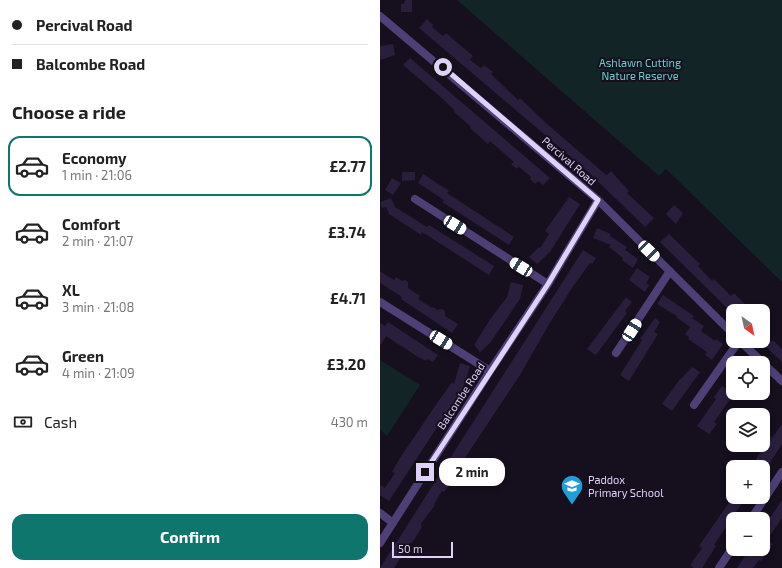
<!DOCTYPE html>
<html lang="en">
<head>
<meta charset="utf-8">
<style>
  :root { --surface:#fff; --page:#f2f2f2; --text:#222; --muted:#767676; --line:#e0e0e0; --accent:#0f766e }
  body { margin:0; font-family:"Exo 2",sans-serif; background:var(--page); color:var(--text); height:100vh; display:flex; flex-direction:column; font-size:15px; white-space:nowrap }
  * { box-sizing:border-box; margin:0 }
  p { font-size:13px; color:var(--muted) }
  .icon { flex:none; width:22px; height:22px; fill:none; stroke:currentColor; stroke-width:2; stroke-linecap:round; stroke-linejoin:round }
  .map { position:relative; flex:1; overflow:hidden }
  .sheet { display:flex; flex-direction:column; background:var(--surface); width:380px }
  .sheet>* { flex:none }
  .banner { display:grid; align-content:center; height:88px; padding:0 12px; background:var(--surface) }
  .needle { width:26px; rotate:147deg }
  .tools { position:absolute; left:346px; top:304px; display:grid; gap:8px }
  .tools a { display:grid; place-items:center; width:44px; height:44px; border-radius:8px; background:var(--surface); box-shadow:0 2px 6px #0003; font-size:20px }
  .scale { position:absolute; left:12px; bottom:10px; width:61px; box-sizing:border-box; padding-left:4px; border:2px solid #dfd2f9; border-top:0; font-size:11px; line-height:14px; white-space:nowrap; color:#dfd2f9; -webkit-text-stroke:3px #150f1e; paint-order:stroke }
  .end { position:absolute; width:18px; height:18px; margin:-9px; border:5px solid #dfd2f9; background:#111; box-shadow:0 0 0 2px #111 }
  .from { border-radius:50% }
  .bubble { position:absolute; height:28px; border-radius:12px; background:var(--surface); box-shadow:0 2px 6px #0003; font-size:13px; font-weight:700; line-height:28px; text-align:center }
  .car { position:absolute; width:12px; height:24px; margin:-12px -6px; border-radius:5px; box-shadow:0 0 3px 1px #0007; background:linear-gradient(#fff 24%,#345 0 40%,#fff 0 76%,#345 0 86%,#fff 0) }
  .banner b { display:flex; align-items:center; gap:14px; height:38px; font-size:15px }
  .banner b+b { border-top:1px solid var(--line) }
  .banner i { width:10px; height:10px; background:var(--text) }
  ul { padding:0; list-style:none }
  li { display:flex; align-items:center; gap:12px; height:60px; margin:0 8px 6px; padding:0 4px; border:2px solid transparent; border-radius:12px }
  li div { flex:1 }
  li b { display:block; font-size:15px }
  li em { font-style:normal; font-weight:700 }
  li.on { border-color:var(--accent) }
  li>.icon { width:36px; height:36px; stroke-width:1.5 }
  h2 { padding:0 12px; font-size:18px; line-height:48px }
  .pay { display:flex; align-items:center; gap:10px; height:44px; padding:0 12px; font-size:15px }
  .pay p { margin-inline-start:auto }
  .action { display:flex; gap:8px; margin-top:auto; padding:8px 12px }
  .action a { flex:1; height:46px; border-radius:12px; background:var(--accent); color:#fff; font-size:16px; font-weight:700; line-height:46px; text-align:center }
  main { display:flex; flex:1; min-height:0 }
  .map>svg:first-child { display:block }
</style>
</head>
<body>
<main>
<section class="sheet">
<div class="banner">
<b><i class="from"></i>Percival Road</b>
<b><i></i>Balcombe Road</b>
</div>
<h2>Choose a ride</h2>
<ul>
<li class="on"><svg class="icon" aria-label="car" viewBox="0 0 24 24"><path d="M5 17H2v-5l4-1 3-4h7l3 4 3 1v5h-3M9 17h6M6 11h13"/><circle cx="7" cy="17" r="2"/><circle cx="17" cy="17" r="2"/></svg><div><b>Economy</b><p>1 min · 21:06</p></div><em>£2.77</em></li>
<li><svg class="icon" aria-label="car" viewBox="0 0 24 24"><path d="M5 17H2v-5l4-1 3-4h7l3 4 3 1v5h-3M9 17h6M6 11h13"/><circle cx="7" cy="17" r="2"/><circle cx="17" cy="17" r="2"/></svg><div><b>Comfort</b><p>2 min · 21:07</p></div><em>£3.74</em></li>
<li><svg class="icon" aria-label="car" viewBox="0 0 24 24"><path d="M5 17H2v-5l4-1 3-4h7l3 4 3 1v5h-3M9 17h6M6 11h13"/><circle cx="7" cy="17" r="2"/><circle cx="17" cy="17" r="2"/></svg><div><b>XL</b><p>3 min · 21:08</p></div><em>£4.71</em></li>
<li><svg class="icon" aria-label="car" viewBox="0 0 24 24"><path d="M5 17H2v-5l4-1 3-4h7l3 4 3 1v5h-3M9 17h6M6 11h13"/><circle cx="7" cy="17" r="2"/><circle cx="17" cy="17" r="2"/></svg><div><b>Green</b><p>4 min · 21:09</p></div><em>£3.20</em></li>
</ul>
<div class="pay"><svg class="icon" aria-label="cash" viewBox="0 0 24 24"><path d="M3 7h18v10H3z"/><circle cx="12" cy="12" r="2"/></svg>Cash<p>430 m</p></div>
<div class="action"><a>Confirm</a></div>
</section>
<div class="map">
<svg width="402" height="568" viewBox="0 0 402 568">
  <rect width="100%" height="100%" fill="#150f1e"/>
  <!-- green -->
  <path fill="#132427" d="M77 0H402V282L286 169 279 176Z
    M0 360 40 385 7 436 0 430Z"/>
  <!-- building -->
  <path fill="#2a1e3d" d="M25 0H32V12H21V4H24Z
    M47 19 53 25 52 27 63 36 66 33 93 56 90 60 101 68 104 65 113 72 111 74 138 100 140 98 166 123 225 174 227 175 231 171 249 191 247 193 274 218 265 227 205 169 39 28Z
    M13 44 15 55 0 60V46Z
    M30 58 170 178 163 185 158 181 155 184 150 179 151 177 138 166 137 169 131 164 134 162 110 141 108 144 90 128 91 127 74 112 75 111 64 100 23 65Z
    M22 172H35V180L22 181Z
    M43 174 69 191 67 193 134 237 129 245 62 202 64 200 38 183Z
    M12 178 21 183 13 195 5 190Z
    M189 197 200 204 170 252 157 264 149 257 159 247 160 248 169 234 165 231Z
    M11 198 15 207 47 227 49 225 114 266 109 275 42 232 41 235 9 214 6 207 2 208 0 202Z
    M294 205 303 213 296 224 286 214Z
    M217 228 231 234 230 236 247 247 245 250 258 259 253 268 242 260 243 258 229 247 231 245 213 238Z
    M289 234 320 264 318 266 332 281 334 279 351 296 354 293 367 306 362 311H350L280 242Z
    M203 250 216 258 212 264 210 263 192 288 168 326 140 375 75 473 77 474 64 492 62 491 54 504 55 505 41 524 42 527 32 543 31 542 14 568H0Z
    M257 268 270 277 266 283 269 285 265 292 249 280Z
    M0 271 14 280 16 277 22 281 25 280 28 282V288L40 296 38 299 52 308 53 307 57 310 62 309 65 311V316L78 324 72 333 21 299 22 297 0 283Z
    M131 282 143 285 140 299 110 343 100 352 94 345 111 318 127 297Z
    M283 295 314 316 312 318 324 326 321 331 335 341 336 339 343 344 332 360 325 355 327 352 308 339 309 337 305 334 310 327 296 317 297 316 277 304Z
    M246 297 252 302 245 311 247 313 216 355 207 349Z
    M275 318 280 322 274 332 278 334 249 381 240 375 262 340 260 339Z
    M8 322 58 355 53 362 47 359 46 361 38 357 6 336 0 346V323L5 326Z
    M380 341H394L402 349V362Z
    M80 363 90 366 84 386 9 501 0 495V485L5 488 15 473 12 472 20 458 55 406 72 382 74 384Z
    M312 367 320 372 292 411 282 404 300 379H301Z
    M342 386 354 394 334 422 337 424 329 434 317 426 336 399 334 397Z
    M402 424V444L387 467H378L373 464 390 436 392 438Z
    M345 497H366L334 545 336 546 322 568H314L310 565 322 548 319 546 350 501Z
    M402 500V518L387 540 393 544 381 561 379 560 373 568H357L370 549H383V528Z"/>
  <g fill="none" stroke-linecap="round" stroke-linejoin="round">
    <!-- street -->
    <path stroke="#4e4077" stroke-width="8" d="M0 16 218 200 353 334
      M35 199 168 284
      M0 302 110 371
      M360 341 402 381
      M236 353 290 271
      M314 405 359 341
      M0 513 13 523
      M371 519 402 472
      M0 543 110 371 168 284 218 200
      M339 568 353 547"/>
  </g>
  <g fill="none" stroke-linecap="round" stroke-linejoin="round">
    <!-- route -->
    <path stroke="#dfd2f9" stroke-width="5" d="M45 472 168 284 218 200 63 67"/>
  </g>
  <!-- icons -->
  <defs>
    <g id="school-pin" transform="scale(1.15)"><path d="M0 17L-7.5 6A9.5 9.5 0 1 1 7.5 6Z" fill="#1da0da" stroke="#150f1e"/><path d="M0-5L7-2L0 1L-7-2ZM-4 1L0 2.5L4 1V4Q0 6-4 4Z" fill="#fff"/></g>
  </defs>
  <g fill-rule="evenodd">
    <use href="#school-pin" x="192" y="486"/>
  </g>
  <g text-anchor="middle" stroke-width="4" stroke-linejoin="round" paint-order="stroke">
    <!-- park labels -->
    <g font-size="11" fill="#68cfca" stroke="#150f1e">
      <text x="260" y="67">Ashlawn Cutting<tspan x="260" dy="13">Nature Reserve</tspan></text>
    </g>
    <!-- street labels -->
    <g font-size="11" fill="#dfd2f9" stroke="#150f1e">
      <text transform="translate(189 161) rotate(41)" y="4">Percival Road</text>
      <text transform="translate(81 396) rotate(-57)" y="4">Balcombe Road</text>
    </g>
    <!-- poi labels -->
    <g font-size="11" fill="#dfd2f9" stroke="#150f1e" text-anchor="start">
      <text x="208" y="484">Paddox<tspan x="208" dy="13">Primary School</tspan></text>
    </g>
  </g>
</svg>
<div class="tools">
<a><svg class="needle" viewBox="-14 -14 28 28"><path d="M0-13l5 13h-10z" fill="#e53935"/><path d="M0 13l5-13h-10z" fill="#767676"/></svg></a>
<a><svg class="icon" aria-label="locate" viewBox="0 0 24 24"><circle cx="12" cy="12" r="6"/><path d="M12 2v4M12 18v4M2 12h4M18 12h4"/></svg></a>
<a><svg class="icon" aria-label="layers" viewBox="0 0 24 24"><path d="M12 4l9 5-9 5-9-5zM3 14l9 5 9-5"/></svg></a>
<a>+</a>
<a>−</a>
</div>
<div class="scale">50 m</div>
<i class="end from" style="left:63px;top:67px"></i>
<i class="end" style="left:45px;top:472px"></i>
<div class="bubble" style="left:59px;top:458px;width:66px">2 min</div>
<i class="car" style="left:75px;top:225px;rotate:122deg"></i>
<i class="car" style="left:269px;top:251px;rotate:134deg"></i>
<i class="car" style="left:141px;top:267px;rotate:302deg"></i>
<i class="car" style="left:252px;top:330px;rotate:33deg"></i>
<i class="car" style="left:61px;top:340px;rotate:122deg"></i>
</div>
</main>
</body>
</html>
